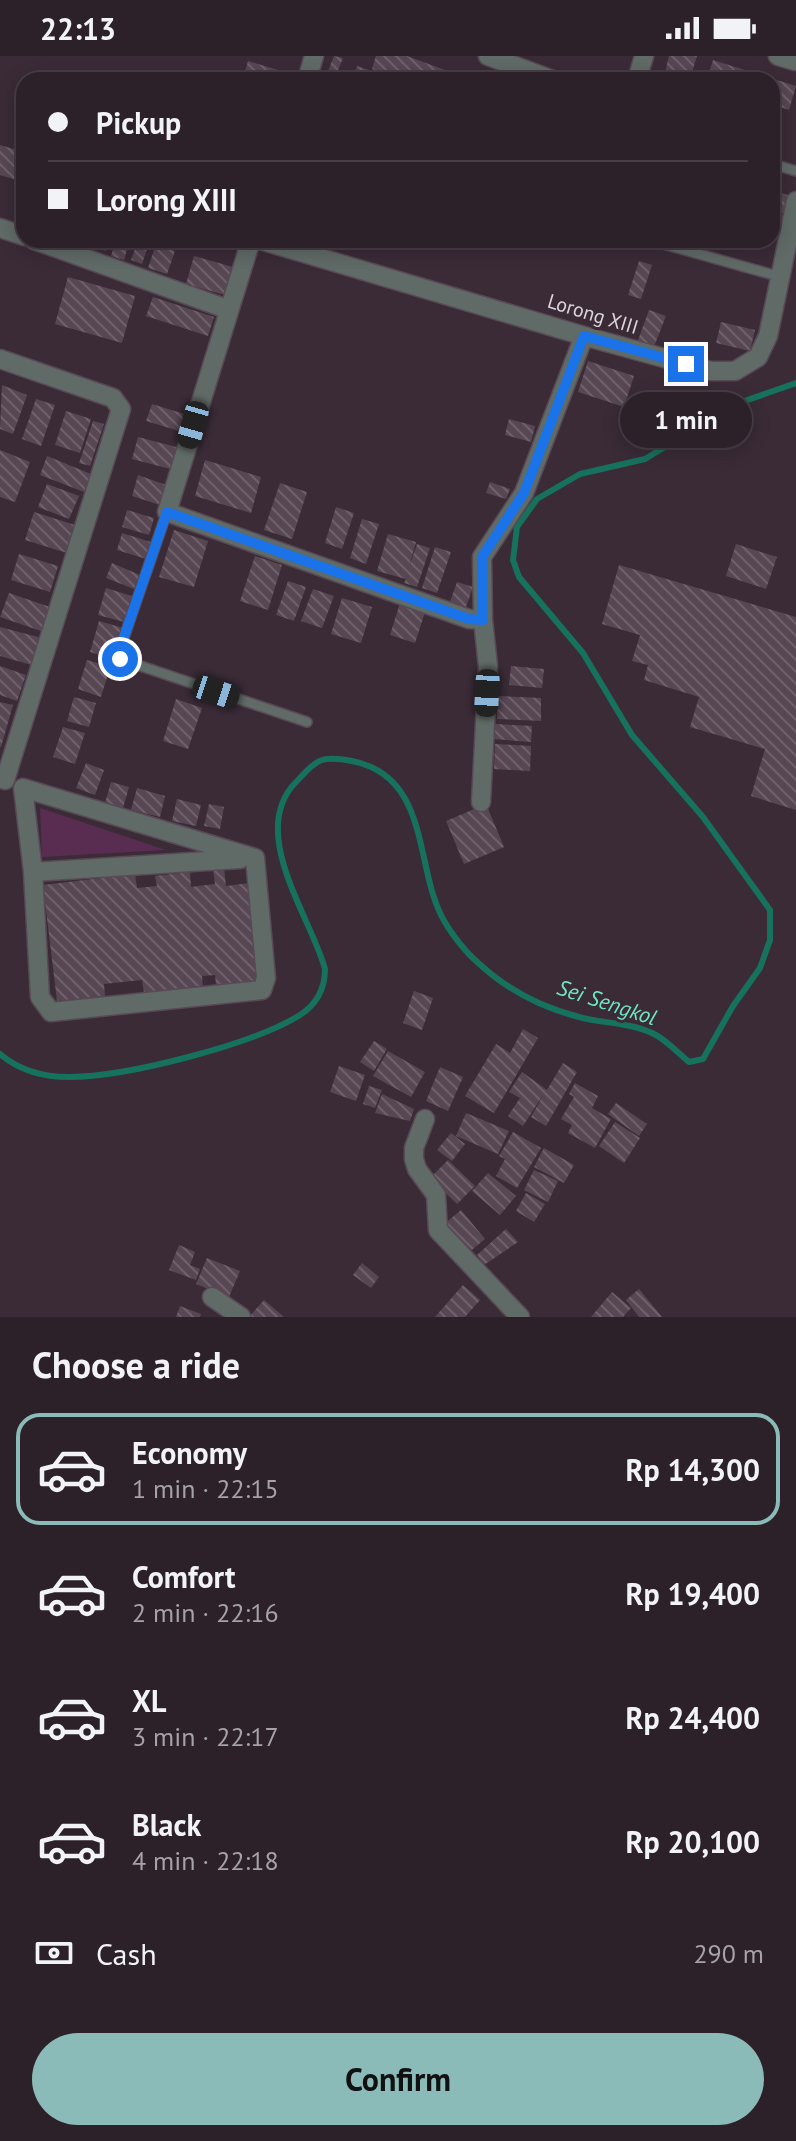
<!DOCTYPE html>
<html lang="en">
<head>
<meta charset="utf-8">
<style>
  :root { --surface:#2c2029; --page:#342831; --text:#f1f3f6; --muted:#a6a3a8; --line:#483e46; --accent:#8bbbb9 }
  body { margin:0; font-family:"PT Sans",sans-serif; background:var(--page); color:var(--text); height:100vh; display:flex; flex-direction:column; font-size:30px; white-space:nowrap }
  * { box-sizing:border-box; margin:0 }
  p { font-size:26px; color:var(--muted) }
  .icon { flex:none; width:44px; height:44px; fill:none; stroke:currentColor; stroke-width:2; stroke-linecap:round; stroke-linejoin:round }
  .map { position:relative; height:1261px; overflow:hidden }
  .panel { display:flex; flex-direction:column; background:var(--surface); flex:1 }
  .panel>* { flex:none }
  .hud { position:absolute; left:16px; top:16px; width:764px; height:176px; border-radius:24px; box-shadow:0 4px 20px #0003,0 0 0 2px var(--line); display:grid; align-content:center; height:176px; padding:0 32px; background:var(--surface) }
  .end { position:absolute; width:36px; height:36px; margin:-18px; border:10px solid #1a73e8; background:#fff; box-shadow:0 0 0 4px #fff }
  .from { border-radius:50% }
  .bubble { position:absolute; height:56px; border-radius:28px; background:var(--surface); box-shadow:0 4px 20px #0003,0 0 0 2px var(--line); font-size:26px; font-weight:700; line-height:56px; text-align:center }
  .car { position:absolute; width:24px; height:48px; margin:-24px -12px; border-radius:10px; box-shadow:0 0 6px 2px #0007; background:linear-gradient(#222 24%,#8ab4d8 0 40%,#222 0 76%,#8ab4d8 0 86%,#222 0) }
  .hud b { display:flex; align-items:center; gap:28px; height:76px; font-size:30px }
  .hud b+b { border-top:2px solid var(--line) }
  .hud i { width:20px; height:20px; background:var(--text) }
  ul { padding:0; list-style:none }
  li { display:flex; align-items:center; gap:24px; height:112px; margin:0 16px 12px; padding:0 16px; border:4px solid transparent; border-radius:24px }
  li div { flex:1 }
  li b { display:block; font-size:30px }
  li em { font-style:normal; font-weight:700 }
  li.current { border-color:var(--accent) }
  li>.icon { width:72px; height:72px; stroke-width:1.5 }
  h2 { padding:0 32px; font-size:36px; line-height:96px }
  .pay { display:flex; align-items:center; gap:20px; height:88px; padding:0 32px; font-size:30px }
  .pay p { margin-inline-start:auto }
  .button { display:flex; gap:16px; margin-top:auto; padding:16px 32px }
  .button a { flex:1; height:92px; border-radius:48px; background:var(--accent); color:#111; font-size:32px; font-weight:700; line-height:92px; text-align:center }
  .status { display:flex; justify-content:space-between; align-items:center; height:56px; padding:0 40px; background:var(--surface); direction:ltr }
  .status svg { height:22px; fill:currentColor }
  .map>svg:first-child { display:block }
</style>
</head>
<body>
<div class="status"><b>22:13</b><svg viewBox="0 0 49 12"><path d="M0 12V9h3v3zM5 12V6h3v6zM10 12V3h3v9zM15 12V0h3v12zM26 1h20v11H26zM47 4h2v5h-2z"/></svg></div>
<div class="map">
<svg width="796" height="1261" viewBox="0 0 796 1261">
  <defs>
    <pattern id="building-back-hatch" width="6" height="6" patternUnits="userSpaceOnUse" patternTransform="scale(2)"><rect width="6" height="6" fill="#574753"/><path d="M-1 5l2 2M0 0l6 6M5-1l2 2" fill="none" stroke="#6f616b"/></pattern>
  </defs>
  <rect width="100%" height="100%" fill="#3a2b37"/>
  <!-- green -->
  <path fill="#592c51" d="M40 752 166 794 42 801Z"/>
  <g fill="none" stroke-linecap="round" stroke-linejoin="round">
    <!-- stream -->
    <path stroke="#16715d" stroke-width="6" d="M0 998C19 1014 44 1021 69 1021 125 1021 252 989 300 959 317 948 325 933 325 913 311 861 247 776 296 726 318 703 320 699 352 705 429 720 415 807 441 859 448 873 462 892 474 903 503 931 539 951 579 961 604 968 632 966 656 979 667 985 678 997 689 1006L703 1003 733 950 760 912 770 884V854L703 761 632 679 583 597 519 521 513 504 517 471 537 443 580 418 645 403 736 348 796 327"/>
  </g>
  <!-- building -->
  <path fill="url(#building-back-hatch)" d="M334 0 343 2 334 24H328L325 23Z
    M376 0H407L472 24H393L394 21 372 13Z
    M669 0H697L690 23 665 16Z
    M713 4 796 30 789 54 772 48V24H707Z
    M248 5 298 20 297 24 243 22Z
    M357 10 390 21 389 24H352Z
    M0 89 24 96 23 126 0 119Z
    M772 134 794 141 789 159 772 154Z
    M73 184H109L106 195Z
    M116 184H130L124 204 111 200Z
    M209 184H244L241 194Z
    M156 188 175 195 167 218 148 212Z
    M136 190 147 193 142 208 131 204Z
    M194 200 233 211 225 239 186 228Z
    M639 205 652 209 641 243 628 239Z
    M68 221 135 240 122 287 55 268Z
    M153 241 214 261 208 280 146 260Z
    M649 254 666 260 653 293 637 287Z
    M721 266 755 274 750 295 716 287Z
    M588 305 634 320 624 351 578 336Z
    M2 329 27 339 13 378 0 373Z
    M36 343 55 349 41 390 22 383Z
    M152 348 194 361 189 378 146 365Z
    M66 355 91 363 80 397 55 389Z
    M509 363 535 370 531 386 505 379Z
    M93 365 104 368 90 410 79 407Z
    M138 381 184 393 178 415 132 403Z
    M0 394 30 406 15 446 0 441Z
    M47 400 91 418 84 436 40 419Z
    M205 404 261 421 251 457 195 440Z
    M138 419 172 431 166 451 132 440Z
    M490 426 510 433 506 443 486 437Z
    M280 427 307 436 292 483 264 474Z
    M47 428 79 440 69 463 38 451Z
    M336 451 354 457 342 493 325 487Z
    M127 454 154 462 149 479 122 471Z
    M34 456 75 469 67 497 25 484Z
    M362 463 379 468 366 508 350 502Z
    M174 474 208 485 194 531 159 521Z
    M122 477 151 486 146 503 117 494Z
    M388 478 416 486 409 511 417 488 430 492 417 531 404 527 406 523 377 515Z
    M736 488 777 501 766 533 726 520Z
    M435 491 451 496 437 537 422 532Z
    M19 498 58 510 50 536 11 524Z
    M255 500 282 509 268 554 240 545Z
    M112 507 140 519 134 533 106 522Z
    M619 509 796 561V754L751 740 765 693 690 671 699 641 644 624 648 609 632 605 640 579 602 568Z
    M288 525 306 531 294 565 276 559Z
    M457 526 473 531 466 551 450 546Z
    M106 532 132 540 124 566 98 559Z
    M313 533 334 540 322 572 301 565Z
    M9 537 50 551 41 575 0 561Z
    M342 542 372 551 361 587 331 578Z
    M400 547 425 556 415 587 390 579Z
    M99 565 123 572 114 603 90 596Z
    M0 571 42 582 35 610 0 600Z
    M87 604 110 611 101 641 78 633Z
    M0 610 26 619 17 645 0 639Z
    M511 610 544 613 542 632 509 629Z
    M497 640 541 642V665L497 663Z
    M74 641 96 647 89 671 67 665Z
    M176 643 202 652 188 693 163 685Z
    M0 646 13 649 1 691H0Z
    M495 668 532 670 531 686 493 683Z
    M63 671 85 677 75 708 53 701Z
    M495 688 531 690 530 715 494 713Z
    M86 707 104 714 95 739 76 732Z
    M111 726 129 731 123 752 105 747Z
    M137 732 165 740 160 761 131 754Z
    M177 743 201 749 196 770 172 765Z
    M209 748 224 751 220 773 204 770Z
    M486 748 504 791 464 808 446 765Z
    M224 812 226 830 249 827 260 925 216 929 215 919 202 920 203 931 144 937 142 924 104 928 105 940 57 945 43 829 135 818 137 832 157 830 155 820 190 816 191 831 198 830 215 828 213 813Z
    M414 935 433 942 422 974 403 967Z
    M523 973 538 982 494 1057 465 1040 496 988 510 997Z
    M374 985 387 993 374 1015 360 1006Z
    M388 995 425 1016 411 1041 373 1020Z
    M563 1007 577 1016 546 1070 531 1061 545 1036 523 1070 508 1060 520 1042 509 1036 522 1016 547 1034Z
    M339 1010 365 1019 356 1045 330 1036Z
    M440 1011 463 1021 448 1055 426 1045Z
    M575 1027 598 1040 592 1052 611 1063 595 1092 568 1077 572 1069 561 1063 574 1041 569 1038Z
    M369 1030 382 1034 375 1052 363 1048Z
    M382 1038 414 1053 410 1065 375 1057Z
    M616 1047 647 1068 639 1080 608 1058Z
    M466 1057 509 1075 498 1098 456 1080Z
    M615 1066 640 1082 624 1107 599 1090Z
    M513 1076 541 1092 517 1132 496 1120 505 1103 499 1100Z
    M451 1077 465 1088 452 1105 437 1094Z
    M544 1092 574 1109 564 1127 534 1111Z
    M448 1104 475 1130 457 1148 430 1122Z
    M534 1114 558 1125 548 1146 524 1134Z
    M488 1117 516 1140 500 1159 472 1135Z
    M526 1137 545 1148 534 1166 516 1155Z
    M461 1154 485 1183 467 1198 443 1169Z
    M506 1173 518 1186 484 1209 477 1199Z
    M179 1189 195 1196 190 1209 200 1213 196 1224 169 1214Z
    M207 1202 240 1215 229 1241 196 1228Z
    M362 1207 379 1221 371 1232 353 1219Z
    M463 1229 480 1244 465 1261H435Z
    M639 1233 662 1261H639L626 1244Z
    M612 1236 631 1252 623 1261H591Z
    M264 1244 284 1261H249Z
    M180 1250 201 1258 200 1261H176Z"/>
  <g fill="none" stroke-linecap="round" stroke-linejoin="round">
    <!-- lane casing -->
    <g stroke="#584955" stroke-width="12">
      <path id="lane" d="M772 108 796 115
        M649 184 781 221
        M167 456 120 593V603L307 666"/>
    </g>
    <!-- street casing -->
    <g stroke="#584955" stroke-width="21">
      <path id="street" d="M488 0 553 24
        M778 0 795 5
        M307 24 314 0
        M637 24 644 0
        M0 172 24 180
        M34 184 227 253
        M251 184 167 456 469 563 483 564 482 501 524 437 584 280
        M260 184 584 280 711 315H735L758 301 768 280 796 145
        M0 303 113 342 121 353 5 724
        M23 732 255 802 266 922 262 934 51 956 40 941 33 816Z
        M481 746 488 610 483 564
        M33 816 240 803
        M425 1063 414 1092V1103L417 1113 436 1139 438 1174 520 1261
        M212 1241 241 1261"/>
    </g>
    <!-- lane -->
    <use href="#lane" stroke="#606a66" stroke-width="9"/>
    <!-- street -->
    <use href="#street" stroke="#606a66" stroke-width="18"/>
  </g>
  <g fill="none" stroke-linecap="round" stroke-linejoin="round">
    <!-- route -->
    <path stroke="#1a73e8" stroke-width="10" d="M120 603V593L167 456 469 563 483 564 482 501 524 437 584 280 686 308"/>
  </g>
  <g text-anchor="middle" stroke-width="6" stroke-linejoin="round" paint-order="stroke">
    <!-- street labels -->
    <g font-size="20" fill="#ded4db" stroke="#3a2b37">
      <text transform="translate(593 258) rotate(17)" y="7">Lorong XIII</text>
    </g>
    <!-- water labels -->
    <g font-size="22" font-style="italic" fill="#6ee5c5" stroke="#3a2b37">
      <text transform="translate(607 946) rotate(18)" y="8">Sei Sengkol</text>
    </g>
  </g>
</svg>
<i class="end from" style="left:120px;top:603px"></i>
<i class="end" style="left:686px;top:308px"></i>
<div class="bubble" style="left:620px;top:336px;width:132px">1 min</div>
<i class="car" style="left:193px;top:369px;rotate:196deg"></i>
<i class="car" style="left:216px;top:636px;rotate:108deg"></i>
<i class="car" style="left:487px;top:637px;rotate:183deg"></i>
<div class="hud">
<b><i class="from"></i>Pickup</b>
<b><i></i>Lorong XIII</b>
</div>
</div>
<section class="panel">
<h2>Choose a ride</h2>
<ul>
<li class="current"><svg class="icon" aria-label="car" viewBox="0 0 24 24"><path d="M5 17H2v-5l4-1 3-4h7l3 4 3 1v5h-3M9 17h6M6 11h13"/><circle cx="7" cy="17" r="2"/><circle cx="17" cy="17" r="2"/></svg><div><b>Economy</b><p>1 min · 22:15</p></div><em>Rp 14,300</em></li>
<li><svg class="icon" aria-label="car" viewBox="0 0 24 24"><path d="M5 17H2v-5l4-1 3-4h7l3 4 3 1v5h-3M9 17h6M6 11h13"/><circle cx="7" cy="17" r="2"/><circle cx="17" cy="17" r="2"/></svg><div><b>Comfort</b><p>2 min · 22:16</p></div><em>Rp 19,400</em></li>
<li><svg class="icon" aria-label="car" viewBox="0 0 24 24"><path d="M5 17H2v-5l4-1 3-4h7l3 4 3 1v5h-3M9 17h6M6 11h13"/><circle cx="7" cy="17" r="2"/><circle cx="17" cy="17" r="2"/></svg><div><b>XL</b><p>3 min · 22:17</p></div><em>Rp 24,400</em></li>
<li><svg class="icon" aria-label="car" viewBox="0 0 24 24"><path d="M5 17H2v-5l4-1 3-4h7l3 4 3 1v5h-3M9 17h6M6 11h13"/><circle cx="7" cy="17" r="2"/><circle cx="17" cy="17" r="2"/></svg><div><b>Black</b><p>4 min · 22:18</p></div><em>Rp 20,100</em></li>
</ul>
<div class="pay"><svg class="icon" aria-label="cash" viewBox="0 0 24 24"><path d="M3 7h18v10H3z"/><circle cx="12" cy="12" r="2"/></svg>Cash<p>290 m</p></div>
<div class="button"><a>Confirm</a></div>
</section>
</body>
</html>
